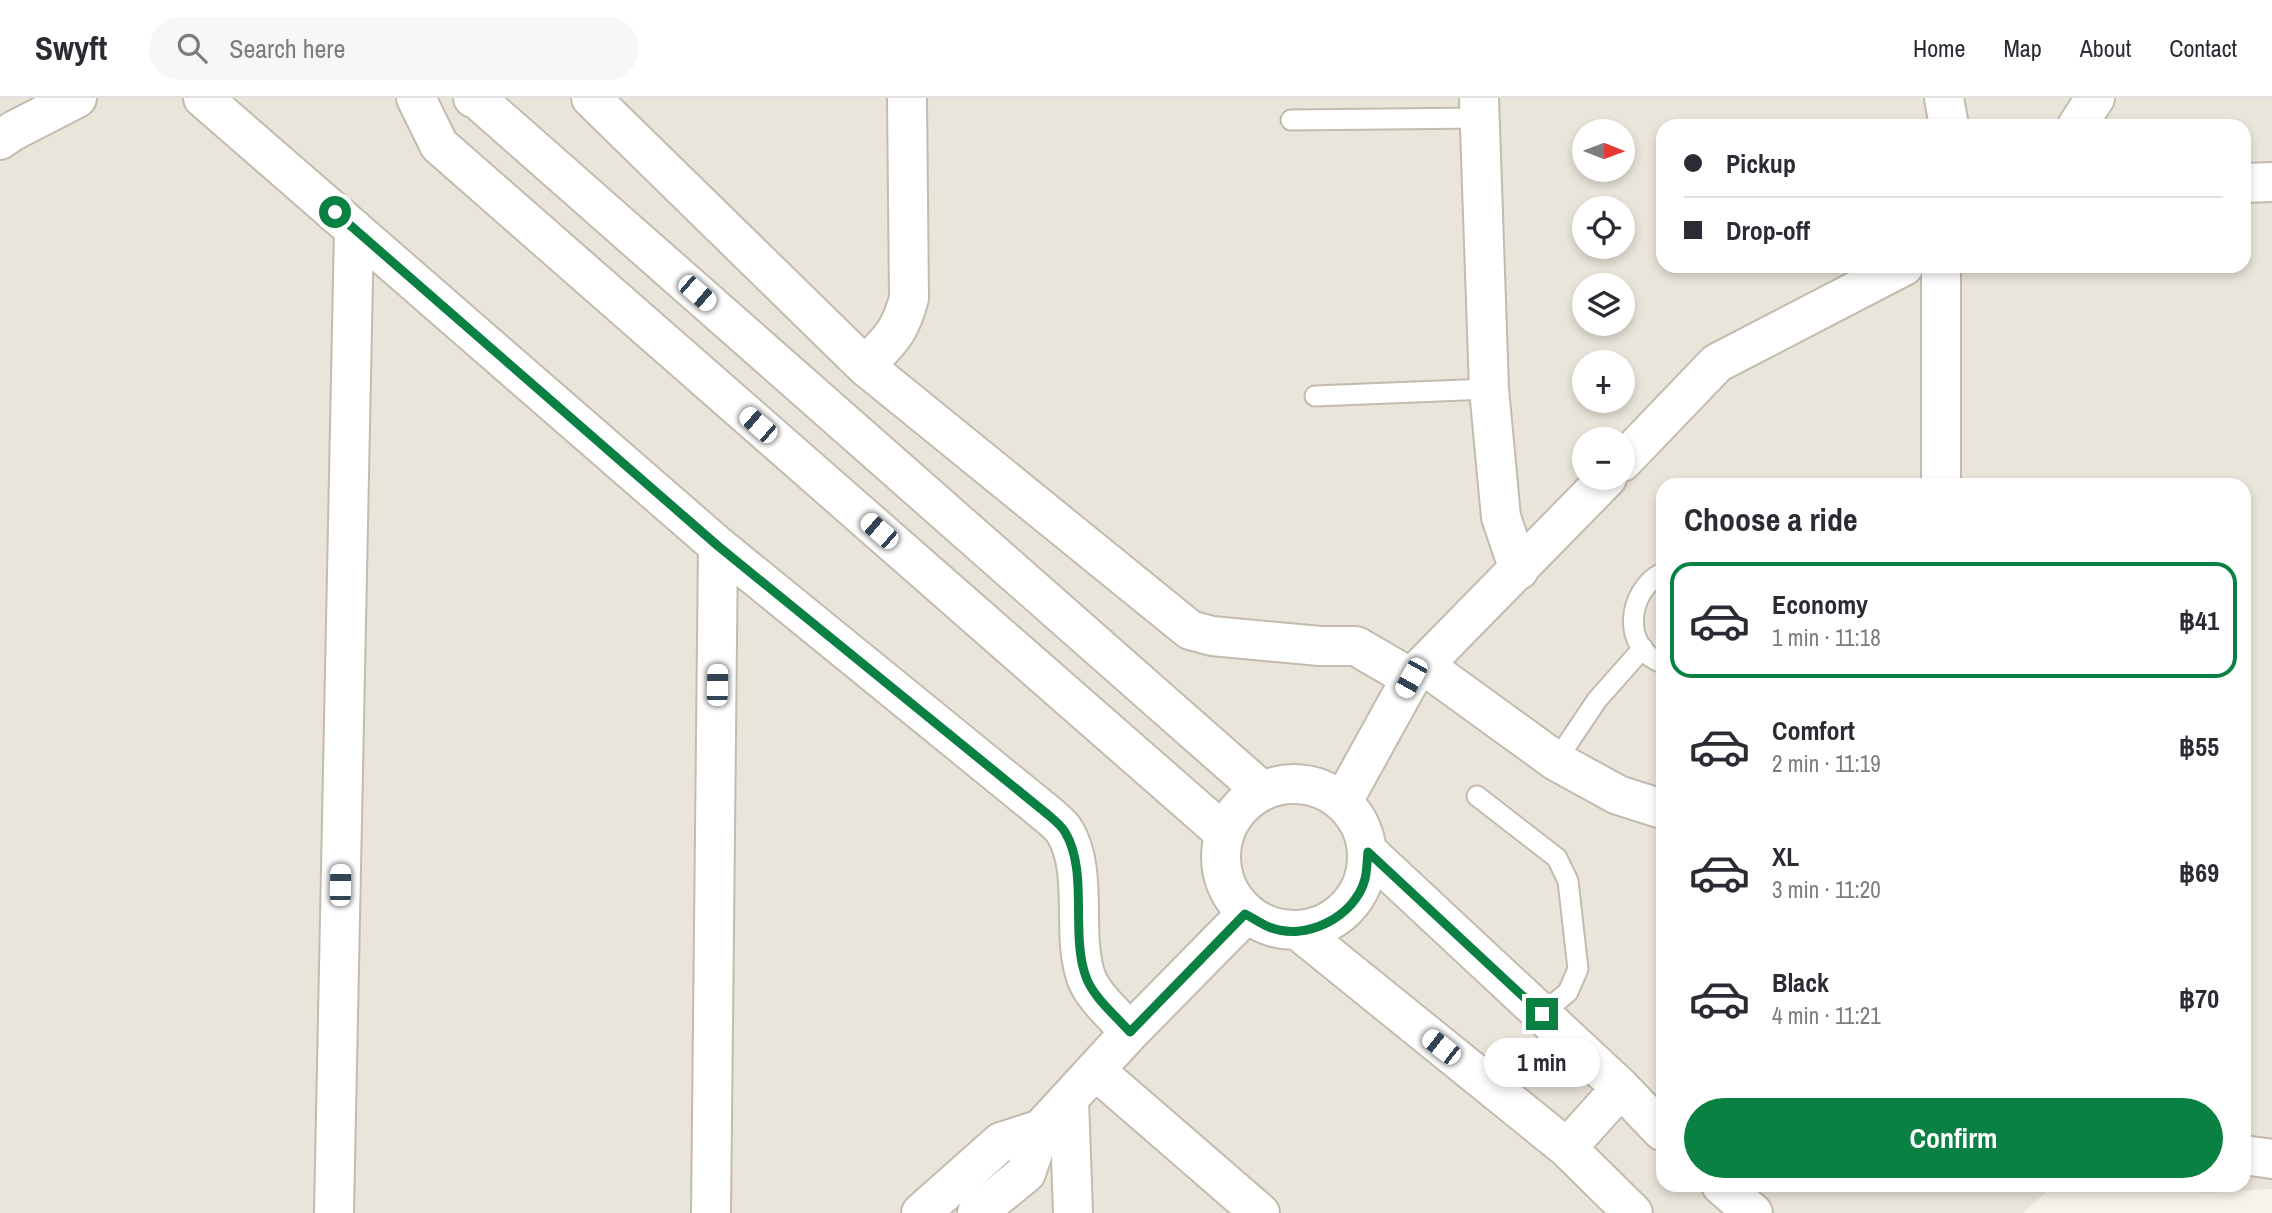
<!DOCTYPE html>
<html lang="en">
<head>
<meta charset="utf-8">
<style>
  :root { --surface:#fff; --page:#f7f7f7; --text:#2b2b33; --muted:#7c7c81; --line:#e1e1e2; --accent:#0b8043 }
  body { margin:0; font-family:"Archivo Narrow",sans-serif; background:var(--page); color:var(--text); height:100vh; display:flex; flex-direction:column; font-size:26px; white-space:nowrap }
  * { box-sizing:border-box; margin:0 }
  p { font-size:23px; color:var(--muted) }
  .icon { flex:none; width:38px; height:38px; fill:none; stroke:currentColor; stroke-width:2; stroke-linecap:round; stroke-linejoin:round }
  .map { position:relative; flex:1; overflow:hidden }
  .drawer { position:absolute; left:1656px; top:380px; width:595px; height:714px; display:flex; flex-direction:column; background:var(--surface); border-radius:21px; box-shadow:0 4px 10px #0003 }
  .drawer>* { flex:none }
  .top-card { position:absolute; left:1656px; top:21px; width:595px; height:154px; border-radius:21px; box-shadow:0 4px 10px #0003; display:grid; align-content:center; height:154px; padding:0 28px; background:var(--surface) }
  .needle { width:46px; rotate:91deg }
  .buttons { position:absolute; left:1572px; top:21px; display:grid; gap:14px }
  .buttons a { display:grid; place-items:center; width:63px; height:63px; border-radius:50%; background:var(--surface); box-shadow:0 4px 10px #0003; font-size:35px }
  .end { position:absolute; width:32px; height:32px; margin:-16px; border:9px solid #0b8043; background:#fff; box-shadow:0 0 0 4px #fff }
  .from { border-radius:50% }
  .bubble { position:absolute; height:49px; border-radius:24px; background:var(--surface); box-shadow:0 4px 10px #0003; font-size:23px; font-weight:800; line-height:49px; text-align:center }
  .car { position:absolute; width:21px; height:42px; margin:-21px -10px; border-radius:9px; box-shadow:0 0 5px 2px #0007; background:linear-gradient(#fff 24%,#345 0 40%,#fff 0 76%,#345 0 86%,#fff 0) }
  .top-card b { display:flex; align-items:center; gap:24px; height:66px; font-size:26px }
  .top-card b+b { border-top:2px solid var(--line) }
  .top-card i { width:18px; height:18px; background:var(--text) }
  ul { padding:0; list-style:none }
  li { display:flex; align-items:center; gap:21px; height:116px; margin:0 14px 10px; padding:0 14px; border:4px solid transparent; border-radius:21px }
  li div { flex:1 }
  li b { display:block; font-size:26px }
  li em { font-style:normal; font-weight:800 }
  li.active { border-color:var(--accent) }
  li>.icon { width:63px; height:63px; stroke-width:1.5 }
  h2 { padding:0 28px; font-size:32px; line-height:84px }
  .button { display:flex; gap:14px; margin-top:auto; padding:14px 28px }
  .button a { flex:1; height:80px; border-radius:42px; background:var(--accent); color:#fff; font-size:28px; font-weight:800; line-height:80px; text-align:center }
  header { display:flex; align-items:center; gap:42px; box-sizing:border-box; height:98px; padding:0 35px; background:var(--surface); border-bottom:2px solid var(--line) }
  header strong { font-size:33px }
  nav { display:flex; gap:38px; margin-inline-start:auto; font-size:24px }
  .search { width:490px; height:63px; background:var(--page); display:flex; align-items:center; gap:18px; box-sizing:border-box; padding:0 24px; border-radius:38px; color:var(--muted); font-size:26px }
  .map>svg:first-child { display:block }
</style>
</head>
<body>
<header>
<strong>Swyft</strong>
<div class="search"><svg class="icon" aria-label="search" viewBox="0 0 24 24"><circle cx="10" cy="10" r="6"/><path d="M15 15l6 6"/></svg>Search here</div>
<nav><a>Home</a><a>Map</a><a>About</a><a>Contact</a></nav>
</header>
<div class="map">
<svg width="2272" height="1115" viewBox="0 0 2272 1115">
  <rect width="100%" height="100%" fill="#f6f3ec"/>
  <!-- residential -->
  <path fill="#eae5da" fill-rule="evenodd" d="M0 0H2272V1091L2204 1095 2193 1087H2244V387H1662V1087H2054L2023 1115H0ZM1662 28H2244V168H1662ZM1584 33H1622V72H1584ZM1584 110H1622V149H1584ZM1584 187H1622V226H1584ZM1584 264H1622V303H1584ZM1584 341H1622V380H1584Z"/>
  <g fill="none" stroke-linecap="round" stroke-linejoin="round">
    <!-- service casing -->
    <g stroke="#c2bbae" stroke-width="23">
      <path id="service" d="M1291 22 1480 20
        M1315 298 1489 291
        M1662 475C1627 493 1621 550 1662 565
        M1556 663 1597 602 1643 550
        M1477 698 1557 760 1568 783 1578 871 1568 894 1542 916"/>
    </g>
    <!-- minor casing -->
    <g stroke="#c2bbae" stroke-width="42">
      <path id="minor" d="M203 0 718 448 1046 715C1053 721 1061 727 1065 734 1089 774 1071 836 1086 879 1093 899 1116 918 1130 934
        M416 0 439 47 1224 735
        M473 0 478 2 1261 692
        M591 0 865 268 1190 532 1212 538 1320 548H1356L1411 580
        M1479 0 1489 291 1501 419 1519 472
        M1944 0 1949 28
        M2077 28 2095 0
        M0 42 13 33 77 0
        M2244 85 2272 84
        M1941 168V387
        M865 268C889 243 900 235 909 200L907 0
        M1622 364 1717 265 1904 168
        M1425 568 1556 663 1618 697 1662 711
        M1221 759a73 73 0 1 1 146 0a73 73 0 1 1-146 0Z
        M1343 703 1411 580 1607 380
        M1368 754 1621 990 1662 1033
        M1300 834 1567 1050 1633 1115
        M1095 972 1260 1115
        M1069 1001 1073 1115
        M1567 1050 1621 990
        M2244 1057 2272 1061
        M1721 1087 1753 1115
        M334 1115 354 131
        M711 1115 718 448
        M921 1115 1001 1044 1041 1031
        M977 1115 1026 1075 1041 1031 1130 934 1246 816"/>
    </g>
    <!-- service -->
    <use href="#service" stroke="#fff" stroke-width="19"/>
    <!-- minor -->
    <use href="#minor" stroke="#fff" stroke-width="38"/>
  </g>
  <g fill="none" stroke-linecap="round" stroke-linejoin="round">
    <!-- route -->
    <path stroke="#0b8043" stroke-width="9" d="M335 114 718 448 1046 715C1053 721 1061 727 1065 734 1089 774 1070 836 1086 879 1093 899 1116 918 1130 934L1245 816C1253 820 1261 826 1269 829 1305 844 1355 819 1365 781 1367 773 1367 763 1368 754L1542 916"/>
  </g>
</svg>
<div class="buttons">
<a><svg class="needle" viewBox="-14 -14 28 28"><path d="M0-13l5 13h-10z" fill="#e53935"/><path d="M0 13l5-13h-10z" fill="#7c7c81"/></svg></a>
<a><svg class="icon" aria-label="locate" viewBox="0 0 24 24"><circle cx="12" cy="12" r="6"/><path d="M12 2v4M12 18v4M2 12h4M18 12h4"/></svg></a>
<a><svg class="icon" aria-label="layers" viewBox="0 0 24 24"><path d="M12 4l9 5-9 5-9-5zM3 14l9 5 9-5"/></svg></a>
<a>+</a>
<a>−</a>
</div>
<i class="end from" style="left:335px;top:114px"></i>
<i class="end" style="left:1542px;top:916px"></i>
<div class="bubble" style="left:1484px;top:940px;width:116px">1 min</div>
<i class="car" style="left:697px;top:195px;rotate:131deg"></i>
<i class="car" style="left:758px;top:327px;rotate:311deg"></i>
<i class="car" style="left:879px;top:433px;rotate:311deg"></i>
<i class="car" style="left:1411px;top:580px;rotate:209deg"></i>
<i class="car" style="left:717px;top:587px;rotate:1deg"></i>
<i class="car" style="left:340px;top:787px;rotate:1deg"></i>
<i class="car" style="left:1441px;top:949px;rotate:308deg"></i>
<div class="top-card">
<b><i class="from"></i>Pickup</b>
<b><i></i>Drop-off</b>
</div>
<section class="drawer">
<h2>Choose a ride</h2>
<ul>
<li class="active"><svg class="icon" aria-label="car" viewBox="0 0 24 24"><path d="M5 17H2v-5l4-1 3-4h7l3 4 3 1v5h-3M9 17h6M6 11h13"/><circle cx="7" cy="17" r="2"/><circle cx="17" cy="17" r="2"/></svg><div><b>Economy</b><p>1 min · 11:18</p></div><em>฿41</em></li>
<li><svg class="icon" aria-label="car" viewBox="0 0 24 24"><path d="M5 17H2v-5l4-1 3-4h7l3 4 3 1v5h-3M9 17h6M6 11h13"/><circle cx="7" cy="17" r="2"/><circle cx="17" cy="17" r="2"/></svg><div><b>Comfort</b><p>2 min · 11:19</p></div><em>฿55</em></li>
<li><svg class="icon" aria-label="car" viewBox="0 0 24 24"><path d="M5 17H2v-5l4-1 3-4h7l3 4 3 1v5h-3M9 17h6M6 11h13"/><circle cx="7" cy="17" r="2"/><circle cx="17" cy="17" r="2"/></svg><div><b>XL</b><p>3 min · 11:20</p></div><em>฿69</em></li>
<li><svg class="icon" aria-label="car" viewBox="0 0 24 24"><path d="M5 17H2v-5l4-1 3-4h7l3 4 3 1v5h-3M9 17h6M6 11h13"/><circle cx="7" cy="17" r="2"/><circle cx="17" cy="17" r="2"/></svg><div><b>Black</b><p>4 min · 11:21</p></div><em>฿70</em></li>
</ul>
<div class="button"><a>Confirm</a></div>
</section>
</div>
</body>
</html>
